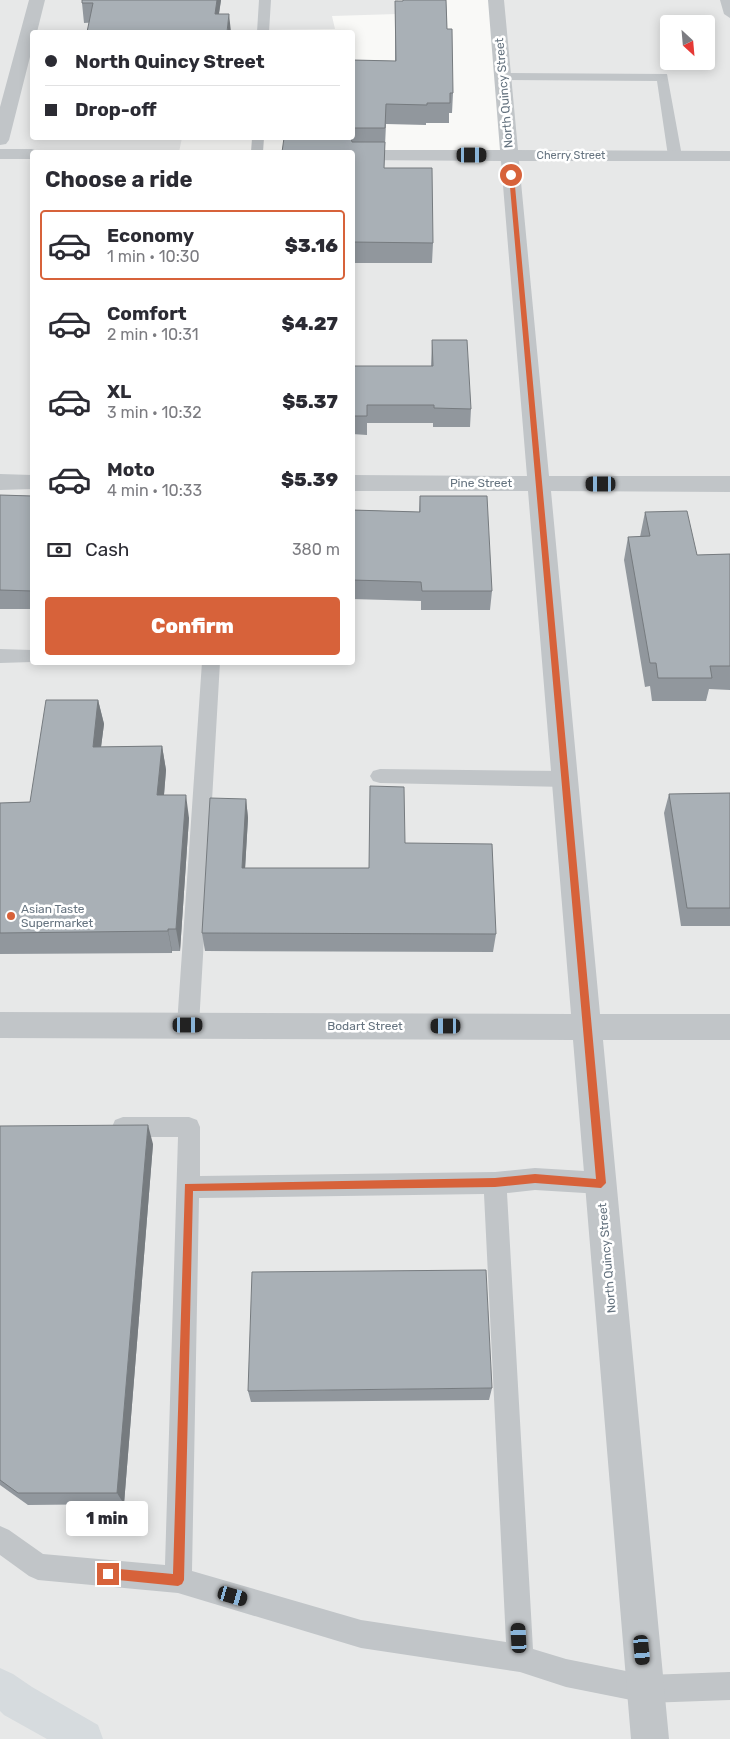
<!DOCTYPE html>
<html lang="en">
<head>
<meta charset="utf-8">
<style>
  :root { --surface:#fff; --page:#f7f7f7; --text:#2b2b33; --muted:#7c7c81; --line:#e1e1e2; --accent:#d7623a }
  body { margin:0; font-family:Rubik,sans-serif; background:var(--page); color:var(--text); height:100vh; display:flex; flex-direction:column; font-size:19px; white-space:nowrap }
  * { box-sizing:border-box; margin:0 }
  p { font-size:16px; color:var(--muted) }
  .icon { flex:none; width:28px; height:28px; fill:none; stroke:currentColor; stroke-width:2; stroke-linecap:round; stroke-linejoin:round }
  .map { position:relative; flex:1; overflow:hidden }
  .drawer { position:absolute; left:30px; top:150px; width:325px; height:515px; display:flex; flex-direction:column; background:var(--surface); border-radius:5px; box-shadow:0 2px 12px #0003 }
  .drawer>* { flex:none }
  .hud { position:absolute; left:30px; top:30px; width:325px; height:110px; border-radius:5px; box-shadow:0 2px 12px #0003; display:grid; align-content:center; height:110px; padding:0 15px; background:var(--surface) }
  .needle { width:32px; rotate:154deg }
  .fabs { position:absolute; left:660px; top:15px; display:grid; gap:10px }
  .fabs a { display:grid; place-items:center; width:55px; height:55px; border-radius:5px; background:var(--surface); box-shadow:0 2px 12px #0003; font-size:25px }
  .end { position:absolute; width:22px; height:22px; margin:-11px; border:6px solid #d7623a; background:#fff; box-shadow:0 0 0 2px #fff }
  .from { border-radius:50% }
  .bubble { position:absolute; height:35px; border-radius:5px; background:var(--surface); box-shadow:0 2px 12px #0003; font-size:16px; font-weight:800; line-height:35px; text-align:center }
  .car { position:absolute; width:15px; height:30px; margin:-15px -8px; border-radius:6px; box-shadow:0 0 4px 1px #0007; background:linear-gradient(#222 24%,#8ab4d8 0 40%,#222 0 76%,#8ab4d8 0 86%,#222 0) }
  .hud b { display:flex; align-items:center; gap:18px; height:48px; font-size:19px }
  .hud b+b { border-top:1px solid var(--line) }
  .hud i { width:12px; height:12px; background:var(--text) }
  ul { padding:0; list-style:none }
  li { display:flex; align-items:center; gap:15px; height:70px; margin:0 10px 8px; padding:0 5px; border:2px solid transparent; border-radius:5px }
  li div { flex:1 }
  li b { display:block; font-size:19px }
  li em { font-style:normal; font-weight:800 }
  li.current { border-color:var(--accent) }
  li>.icon { width:45px; height:45px; stroke-width:1.5 }
  h2 { padding:0 15px; font-size:22px; line-height:60px }
  .pay { display:flex; align-items:center; gap:12px; height:55px; padding:0 15px; font-size:19px }
  .pay p { margin-inline-start:auto }
  .action { display:flex; gap:10px; margin-top:auto; padding:10px 15px }
  .action a { flex:1; height:58px; border-radius:5px; background:var(--accent); color:#fff; font-size:20px; font-weight:800; line-height:58px; text-align:center }
  .map>svg:first-child { display:block }
</style>
</head>
<body>
<div class="map">
<svg width="730" height="1739" viewBox="0 0 730 1739">
  <rect width="100%" height="100%" fill="#f9f9f7"/>
  <!-- built -->
  <path fill="#e7e8e8" fill-rule="evenodd" d="M0 0H398L397 14 332 16 335 29 264 30 263 32H32V138H182L179 152H32V662H352L353 155H509L496 0H730V1739H0ZM669 24H706V61H669Z"/>
  <g fill="none" stroke-linecap="round" stroke-linejoin="round">
    <!-- lane -->
    <path fill="#c1c5c8" fill-rule="evenodd" d="M259 0H271L269 32H257Z
      M720 0H730V18L724 14Z
      M503 73 667 74 682 156 675 160 668 156 657 81 499 80 497 77Z
      M252 138H264L263 152H251Z
      M0 649 32 650V662L0 663Z
      M202 662H220L199 1025 196 1032 188 1034 180 1032 177 1025Z
      M380 769 566 771 573 774 576 779 573 784 566 787 380 783 373 781 370 776 373 771Z
      M123 1117H189L197 1120 200 1127V1176L495 1172 535 1168 601 1172 609 1175 612 1183 609 1191 601 1194 535 1190 507 1193 533 1649 566 1659 646 1675 730 1672V1700L646 1703 566 1687 520 1672 361 1648 178 1593 38 1580 29 1576 0 1555V1526L9 1530 43 1554 165 1565 178 1137H123L115 1134 112 1127 115 1120ZM484 1194 506 1642 361 1620 192 1571 199 1198Z"/>
    <!-- street -->
    <path fill="#c1c5c8" fill-rule="evenodd" d="M29 0H45L37 32H32V49L9 140 6 144 0 145V107Z
      M488 0H504L518 150 730 151V161H519L549 476H730V492L551 491 600 1014H730V1040H603L669 1739H631L573 1040 0 1038V1012L571 1014 528 491H352V475L527 476 501 161 352 160V152H345L352 150H500Z
      M0 149H32L40 152H32V159H0Z
      M0 474 32 475V489L0 490Z"/>
    <!-- primary -->
    <path fill="#d6dbde" fill-rule="evenodd" d="M0 1668 13 1674 32 1687 98 1725 103 1739H47L4 1715 0 1711Z"/>
  </g>
  <!-- wall -->
  <path fill="#91979d" d="M82 0H221L219 14 84 23 82 3Z
    M403 0H446L447 29 453 93 452 113H449V123H426V125L386 124 384 168 433 243 432 263H352V152L284 138H352V60L395 61V1H403Z
    M432 340 471 409 470 427H433V423H367V435L352 434V366H431Z
    M0 495 32 496V609H0Z
    M420 496 492 591 490 610H421V601L352 599V510L419 512Z
    M645 512 697 555 730 554V690L709 689 706 701H652L650 686 645 687 624 560 628 537H640Z
    M112 662H195V663Z
    M98 700 104 724 101 747 162 746 166 770 164 795 189 818 180 951H172V953L0 954V803L30 802Z
    M730 793V926H681L664 813 669 794Z
    M246 799 248 818 245 868H369L405 843 496 934 493 952 205 951 202 933Z
    M0 1126 153 1144 124 1504 28 1505 0 1485Z
    M492 1388 489 1400 251 1402 248 1391Z"/>
  <!-- shaded-wall -->
  <path fill="#767b7f" d="M217 0H221L216 32 215 14Z
    M229 14 231 32H227Z
    M98 700 104 724 98 770 93 747Z
    M162 746 166 770 162 818 157 795Z
    M186 795 189 818 180 951 176 929Z
    M246 799 248 818 244 887 242 868Z
    M168 929 172 951V953L168 931Z
    M148 1125 153 1144 124 1504 117 1493Z"/>
  <!-- building -->
  <path fill="#a9b0b6" stroke="#767b7f" d="M82 0H217L215 14H229L227 32H87L93 3H82Z
    M403 0H446L447 29H452L453 93H450V103H427V105L386 104 385 128H352V60L396 61 395 1H403Z
    M284 138H351L352 142H385L384 168H432L433 243 352 242V152H282Z
    M432 340H467L471 409 434 408V405H367V416H352V366H433Z
    M0 495 32 496V591L0 590Z
    M420 496H487L492 591H422L421 582 352 580V510L420 512Z
    M687 511 697 555 730 554V666H710L712 678H658L656 663H650L628 537 650 536 645 512Z
    M46 700H98L93 747 162 746 157 795H186L176 929H168V931L0 933V803L30 802Z
    M370 786 404 787 405 843 492 844 496 934 202 933 210 798 246 799 242 868H369Z
    M730 793V908H687L669 794Z
    M148 1125 117 1493H18L0 1480V1126Z
    M486 1270 492 1388 248 1391 252 1272Z"/>
  <!-- route -->
  <path fill="#d7623a" d="M511 173 514 175 606 1183 601 1188 535 1183 495 1187 193 1191 184 1580 182 1584 178 1586 108 1579 104 1578 103 1574 104 1570 108 1568 173 1574 185 1184 495 1178 535 1174 596 1179 509 175Z"/>
  <!-- markers -->
  <circle fill="#d7623a" stroke="#fff" stroke-width="2" cx="11" cy="916" r="5"/>
  <g text-anchor="middle" stroke-width="5" stroke-linejoin="round" paint-order="stroke">
    <!-- far-street labels -->
    <g font-size="11" fill="#667480" stroke="#fff">
      <text x="571" y="159">Cherry Street</text>
    </g>
    <!-- street labels -->
    <g font-size="12" fill="#667480" stroke="#fff">
      <text transform="translate(504 93) rotate(-95)" y="4">North Quincy Street</text>
      <text x="481" y="487">Pine Street</text>
      <text x="365" y="1030">Bodart Street</text>
      <text transform="translate(607 1258) rotate(-95)" y="4">North Quincy Street</text>
    </g>
    <!-- poi labels -->
    <g font-size="12" fill="#667480" stroke="#fff" text-anchor="start">
      <text x="21" y="913">Asian Taste<tspan x="21" dy="14">Supermarket</tspan></text>
    </g>
  </g>
</svg>
<div class="fabs">
<a><svg class="needle" viewBox="-14 -14 28 28"><path d="M0-13l5 13h-10z" fill="#e53935"/><path d="M0 13l5-13h-10z" fill="#7c7c81"/></svg></a>
</div>
<i class="end from" style="left:511px;top:175px"></i>
<i class="end" style="left:108px;top:1574px"></i>
<div class="bubble" style="left:66px;top:1501px;width:82px">1 min</div>
<i class="car" style="left:472px;top:155px;rotate:90deg"></i>
<i class="car" style="left:601px;top:484px;rotate:270deg"></i>
<i class="car" style="left:188px;top:1025px;rotate:90deg"></i>
<i class="car" style="left:446px;top:1026px;rotate:270deg"></i>
<i class="car" style="left:233px;top:1596px;rotate:106deg"></i>
<i class="car" style="left:519px;top:1638px;rotate:357deg"></i>
<i class="car" style="left:642px;top:1650px;rotate:175deg"></i>
<div class="hud">
<b><i class="from"></i>North Quincy Street</b>
<b><i></i>Drop-off</b>
</div>
<section class="drawer">
<h2>Choose a ride</h2>
<ul>
<li class="current"><svg class="icon" aria-label="car" viewBox="0 0 24 24"><path d="M5 17H2v-5l4-1 3-4h7l3 4 3 1v5h-3M9 17h6M6 11h13"/><circle cx="7" cy="17" r="2"/><circle cx="17" cy="17" r="2"/></svg><div><b>Economy</b><p>1 min · 10:30</p></div><em>$3.16</em></li>
<li><svg class="icon" aria-label="car" viewBox="0 0 24 24"><path d="M5 17H2v-5l4-1 3-4h7l3 4 3 1v5h-3M9 17h6M6 11h13"/><circle cx="7" cy="17" r="2"/><circle cx="17" cy="17" r="2"/></svg><div><b>Comfort</b><p>2 min · 10:31</p></div><em>$4.27</em></li>
<li><svg class="icon" aria-label="car" viewBox="0 0 24 24"><path d="M5 17H2v-5l4-1 3-4h7l3 4 3 1v5h-3M9 17h6M6 11h13"/><circle cx="7" cy="17" r="2"/><circle cx="17" cy="17" r="2"/></svg><div><b>XL</b><p>3 min · 10:32</p></div><em>$5.37</em></li>
<li><svg class="icon" aria-label="car" viewBox="0 0 24 24"><path d="M5 17H2v-5l4-1 3-4h7l3 4 3 1v5h-3M9 17h6M6 11h13"/><circle cx="7" cy="17" r="2"/><circle cx="17" cy="17" r="2"/></svg><div><b>Moto</b><p>4 min · 10:33</p></div><em>$5.39</em></li>
</ul>
<div class="pay"><svg class="icon" aria-label="cash" viewBox="0 0 24 24"><path d="M3 7h18v10H3z"/><circle cx="12" cy="12" r="2"/></svg>Cash<p>380 m</p></div>
<div class="action"><a>Confirm</a></div>
</section>
</div>
</body>
</html>
